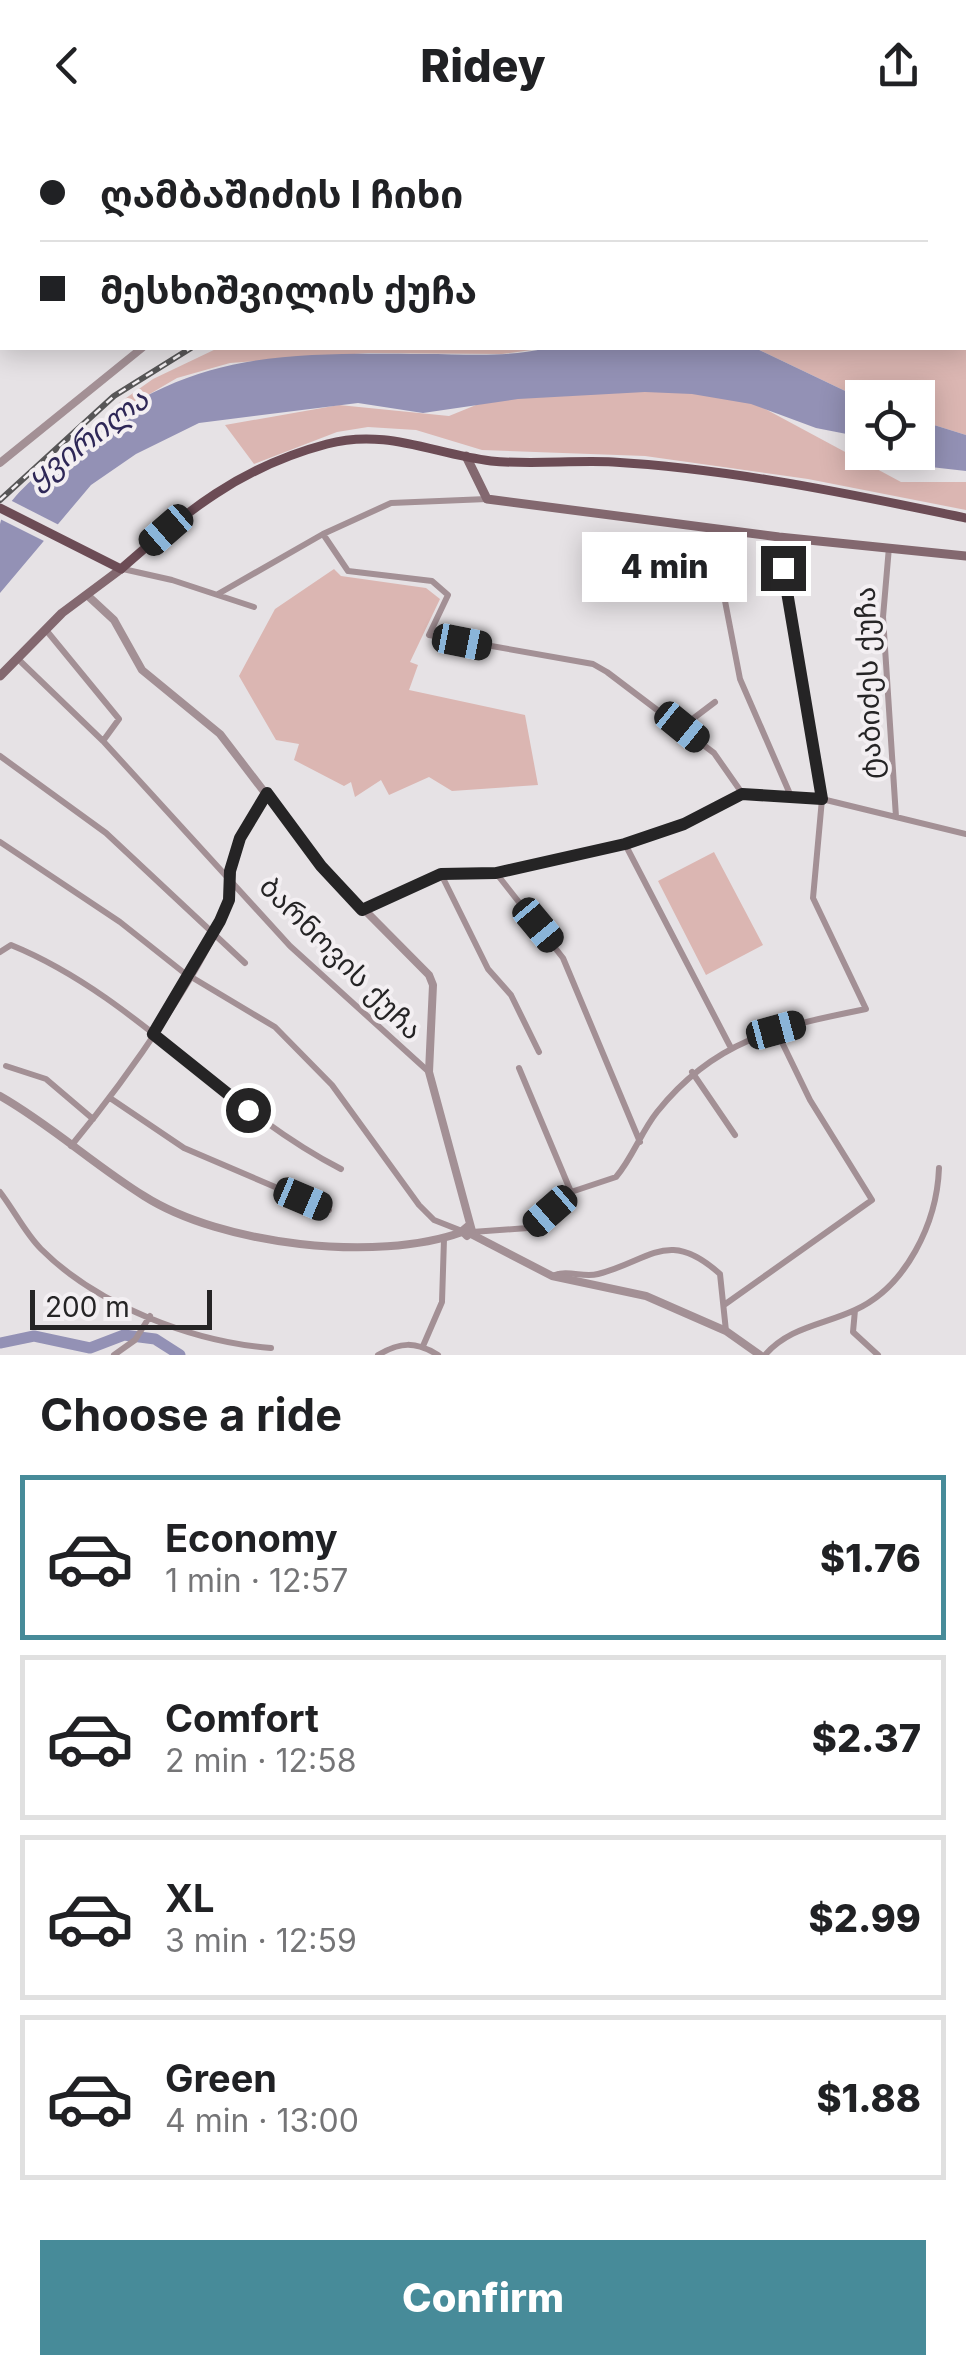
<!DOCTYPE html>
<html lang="en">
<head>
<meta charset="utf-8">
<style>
  :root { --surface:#fff; --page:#f6f6f6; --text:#202124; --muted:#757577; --line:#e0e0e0; --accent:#478b99 }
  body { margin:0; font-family:Inter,"Noto Sans Georgian",sans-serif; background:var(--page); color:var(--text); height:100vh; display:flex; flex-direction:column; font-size:38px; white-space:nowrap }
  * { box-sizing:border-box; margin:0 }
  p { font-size:32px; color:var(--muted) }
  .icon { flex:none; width:55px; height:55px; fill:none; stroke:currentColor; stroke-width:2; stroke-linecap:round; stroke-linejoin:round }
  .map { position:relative; height:1225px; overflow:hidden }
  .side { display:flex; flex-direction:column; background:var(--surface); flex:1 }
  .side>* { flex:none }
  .guide { position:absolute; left:0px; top:0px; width:968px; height:220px; box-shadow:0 5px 25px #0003; display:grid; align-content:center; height:220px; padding:0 40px; background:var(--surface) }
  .controls { position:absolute; left:845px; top:250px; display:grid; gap:20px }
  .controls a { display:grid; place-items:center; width:90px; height:90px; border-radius:0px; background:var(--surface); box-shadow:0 5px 25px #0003; font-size:50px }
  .scale { position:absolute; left:30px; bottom:25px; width:182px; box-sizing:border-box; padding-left:10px; border:5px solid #252425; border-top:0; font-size:28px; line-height:35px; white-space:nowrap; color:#252425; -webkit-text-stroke:8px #f3eff2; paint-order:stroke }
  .end { position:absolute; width:45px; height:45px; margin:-22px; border:12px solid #252425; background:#fff; box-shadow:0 0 0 5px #fff }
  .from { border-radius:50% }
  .bubble { position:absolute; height:70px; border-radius:0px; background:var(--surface); box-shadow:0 5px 25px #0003; font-size:32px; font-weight:800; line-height:70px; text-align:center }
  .car { position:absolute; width:30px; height:60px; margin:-30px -15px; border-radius:12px; box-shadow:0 0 8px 2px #0007; background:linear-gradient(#222 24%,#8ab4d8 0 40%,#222 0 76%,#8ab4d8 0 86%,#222 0) }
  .guide b { display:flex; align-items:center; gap:35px; height:95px; font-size:38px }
  .guide b+b { border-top:2px solid var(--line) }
  .guide i { width:25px; height:25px; background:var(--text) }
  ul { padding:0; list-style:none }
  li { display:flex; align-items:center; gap:30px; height:165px; margin:0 20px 15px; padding:0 20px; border:5px solid var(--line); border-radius:0px }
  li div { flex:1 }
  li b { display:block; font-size:38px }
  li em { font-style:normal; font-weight:800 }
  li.selected { border-color:var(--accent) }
  li>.icon { width:90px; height:90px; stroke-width:1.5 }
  h2 { padding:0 40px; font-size:45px; line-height:120px }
  .primary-button { display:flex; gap:20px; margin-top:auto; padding:20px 40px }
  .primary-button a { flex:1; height:115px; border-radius:0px; background:var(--accent); color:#fff; font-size:40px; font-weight:800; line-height:115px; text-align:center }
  header { display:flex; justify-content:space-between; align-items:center; height:130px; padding:0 40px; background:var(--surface); font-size:45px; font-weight:800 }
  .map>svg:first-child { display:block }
</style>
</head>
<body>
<header><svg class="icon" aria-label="back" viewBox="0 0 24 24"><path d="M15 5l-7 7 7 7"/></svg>Ridey<svg class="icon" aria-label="share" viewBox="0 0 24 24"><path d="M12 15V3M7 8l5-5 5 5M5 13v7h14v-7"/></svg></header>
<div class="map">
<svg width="966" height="1225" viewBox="0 0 966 1225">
  <rect width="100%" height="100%" fill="#e6e2e5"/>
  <!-- green -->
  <path fill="#dbb6b2" d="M966 210V305L918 290V268L862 269 755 218H965Z
    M218 218H546L502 224 368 223 230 233 177 248 136 272 119 273 153 249Z
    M606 247 752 272 901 352H966V380L808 349 645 326 482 320 416 300 368 297 337 302 254 334 225 295 339 275 449 286 476 275Z
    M334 439 341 446 426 458 440 469 410 532 418 535 409 560 525 585 538 655 452 661 429 647 389 665 381 650 355 667 351 652 344 656 294 630 299 614 276 610 239 546 275 479Z
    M714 722 763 815 706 845 658 751Z"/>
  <!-- water -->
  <path fill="#9391b5" d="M546 218H755L862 269V307L816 298 751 274 692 264 645 262 518 269 423 283 358 273 199 293 136 324 91 355 0 463C0 442 0 415 0 394 6 365 51 335 73 317 186 220 282 223 424 224 465 224 507 228 546 218Z
    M918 290 966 305V341L904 334 893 323 918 322Z"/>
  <!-- pier -->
  <path fill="#e6e2e5" d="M10 370 61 396 46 412 0 389Z"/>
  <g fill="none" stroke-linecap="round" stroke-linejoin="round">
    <!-- river -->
    <path stroke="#9391b5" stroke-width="11" d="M0 1213 34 1206 90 1218 124 1205 155 1209 180 1225"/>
    <!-- minor -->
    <path stroke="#a39095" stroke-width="6" d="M259 0 262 2
      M631 0 635 2
      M80 2V0
      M228 2 229 0
      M435 2V0
      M0 61H2
      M0 189 2 188
      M720 398 725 471 740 549 790 664
      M323 404 348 441 432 451 448 465 429 505 593 534 607 542 714 623 742 663
      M889 417 883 487 896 687
      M123 439 172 450 254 477
      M218 464 323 404 391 373 487 369
      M46 500 119 589 103 611
      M18 529 103 611 290 816 429 942
      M682 597 715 572
      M0 626 106 703 245 833
      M0 712 120 792 183 842 275 897 332 955 419 1075 434 1090 462 1101
      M625 714 731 918
      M496 743 563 828 640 1012
      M441 744 488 839 511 865 539 922
      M230 748 240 709 266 664
      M363 780 441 744 496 743 625 714 684 694 742 663 822 669 966 704
      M0 822 11 815C136 866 222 978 341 1039
      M6 936 46 949 93 989
      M519 938 571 1062
      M692 942 735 1005
      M110 968 184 1018 329 1080
      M71 1016C115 963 225 816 232 752
      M0 1062C14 1080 25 1103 41 1119 97 1175 192 1212 271 1218
      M472 1102 528 1098 571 1062 616 1047C633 1027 641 1002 657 982 715 909 778 897 866 879L813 768 822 669 779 407
      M552 1146C569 1139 582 1148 598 1144 650 1131 668 1097 720 1144L726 1201
      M724 1175 872 1070 810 970 776 900
      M855 1180 853 1202 878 1225
      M423 1216 442 1172 444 1109
      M114 1225 135 1210 150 1186
      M378 1225C400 1212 415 1211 438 1225
      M765 1225C789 1197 823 1195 855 1180 906 1157 937 1093 939 1038"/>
    <!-- tertiary -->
    <path stroke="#a39095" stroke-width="8" d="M956 2 961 0
      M0 333 142 218
      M87 465 114 490 142 540 220 604 321 736 429 845 433 855 429 942 472 1101 467 1106 462 1101 468 1096
      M0 966C51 995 94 1035 144 1066 221 1115 377 1133 462 1102
      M471 1104 552 1146 646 1166 726 1201 760 1225"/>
    <!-- secondary -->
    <path stroke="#83686f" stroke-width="9" d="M466 326 487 369 779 407 966 426
      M0 546 62 483 121 439"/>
    <!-- primary -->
    <path stroke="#6c4c55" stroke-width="9" d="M0 378 121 439C187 381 240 337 327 314 386 298 433 324 491 331 531 335 573 330 613 332 732 339 850 364 966 388"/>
    <!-- rail casing -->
    <g stroke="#575657" stroke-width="6">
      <path id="rail" d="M965 117H966
        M965 196H966
        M0 370 114 266 191 218"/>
    </g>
    <!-- rail -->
    <use href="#rail" stroke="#f3eff2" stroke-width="2.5" stroke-dasharray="8" stroke-linecap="butt"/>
  </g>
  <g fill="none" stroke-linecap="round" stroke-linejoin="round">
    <!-- route -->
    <path stroke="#252425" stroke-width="12" d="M248 980 153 904 220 791 229 770 230 741 240 708 267 663 321 736 362 780 441 744 496 743 625 714 684 694 742 664 822 669 783 438"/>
  </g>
  <g text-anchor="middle" stroke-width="8" stroke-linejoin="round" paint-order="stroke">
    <!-- street labels -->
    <g font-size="28" fill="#252425" stroke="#f3eff2">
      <text transform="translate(868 553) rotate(-92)" y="10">ტაბიძეს ქუჩა</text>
      <text transform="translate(341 828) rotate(45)" y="10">ბარნოვის ქუჩა</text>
    </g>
    <!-- water labels -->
    <g font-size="30" font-style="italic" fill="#2e2757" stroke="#f3eff2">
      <text transform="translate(88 309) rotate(-37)" y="10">ყვირილა</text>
    </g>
  </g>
</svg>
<div class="controls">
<a><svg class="icon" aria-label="locate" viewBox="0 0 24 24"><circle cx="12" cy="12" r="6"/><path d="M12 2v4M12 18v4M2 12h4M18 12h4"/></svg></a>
</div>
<div class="scale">200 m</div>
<i class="end from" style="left:248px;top:980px"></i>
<i class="end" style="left:783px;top:438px"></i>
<div class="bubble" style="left:582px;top:402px;width:165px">4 min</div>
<i class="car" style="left:166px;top:400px;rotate:229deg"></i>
<i class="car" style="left:462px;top:512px;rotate:101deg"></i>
<i class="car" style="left:682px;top:597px;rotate:129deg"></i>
<i class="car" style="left:538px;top:795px;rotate:140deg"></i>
<i class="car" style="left:776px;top:900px;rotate:75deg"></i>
<i class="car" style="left:303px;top:1069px;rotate:113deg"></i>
<i class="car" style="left:550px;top:1081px;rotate:229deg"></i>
<div class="guide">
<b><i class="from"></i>ღამბაშიძის I ჩიხი</b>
<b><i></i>მესხიშვილის ქუჩა</b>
</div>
</div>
<section class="side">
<h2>Choose a ride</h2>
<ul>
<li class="selected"><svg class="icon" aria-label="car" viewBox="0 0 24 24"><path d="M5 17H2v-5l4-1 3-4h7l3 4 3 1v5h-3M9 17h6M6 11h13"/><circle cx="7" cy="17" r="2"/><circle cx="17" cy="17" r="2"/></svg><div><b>Economy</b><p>1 min · 12:57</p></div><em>$1.76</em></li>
<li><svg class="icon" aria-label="car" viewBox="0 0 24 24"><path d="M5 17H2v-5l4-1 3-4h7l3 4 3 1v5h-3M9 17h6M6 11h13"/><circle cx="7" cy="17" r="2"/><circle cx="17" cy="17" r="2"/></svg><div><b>Comfort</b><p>2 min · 12:58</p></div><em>$2.37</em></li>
<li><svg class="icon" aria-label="car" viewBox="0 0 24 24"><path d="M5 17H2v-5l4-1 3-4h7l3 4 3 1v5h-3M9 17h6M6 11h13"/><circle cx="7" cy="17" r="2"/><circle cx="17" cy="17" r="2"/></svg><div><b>XL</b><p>3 min · 12:59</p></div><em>$2.99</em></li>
<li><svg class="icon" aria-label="car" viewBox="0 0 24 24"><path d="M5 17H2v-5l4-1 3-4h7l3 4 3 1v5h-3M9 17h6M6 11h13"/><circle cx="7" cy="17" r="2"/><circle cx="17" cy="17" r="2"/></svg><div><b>Green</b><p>4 min · 13:00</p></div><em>$1.88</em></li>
</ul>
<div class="primary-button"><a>Confirm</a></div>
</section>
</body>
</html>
